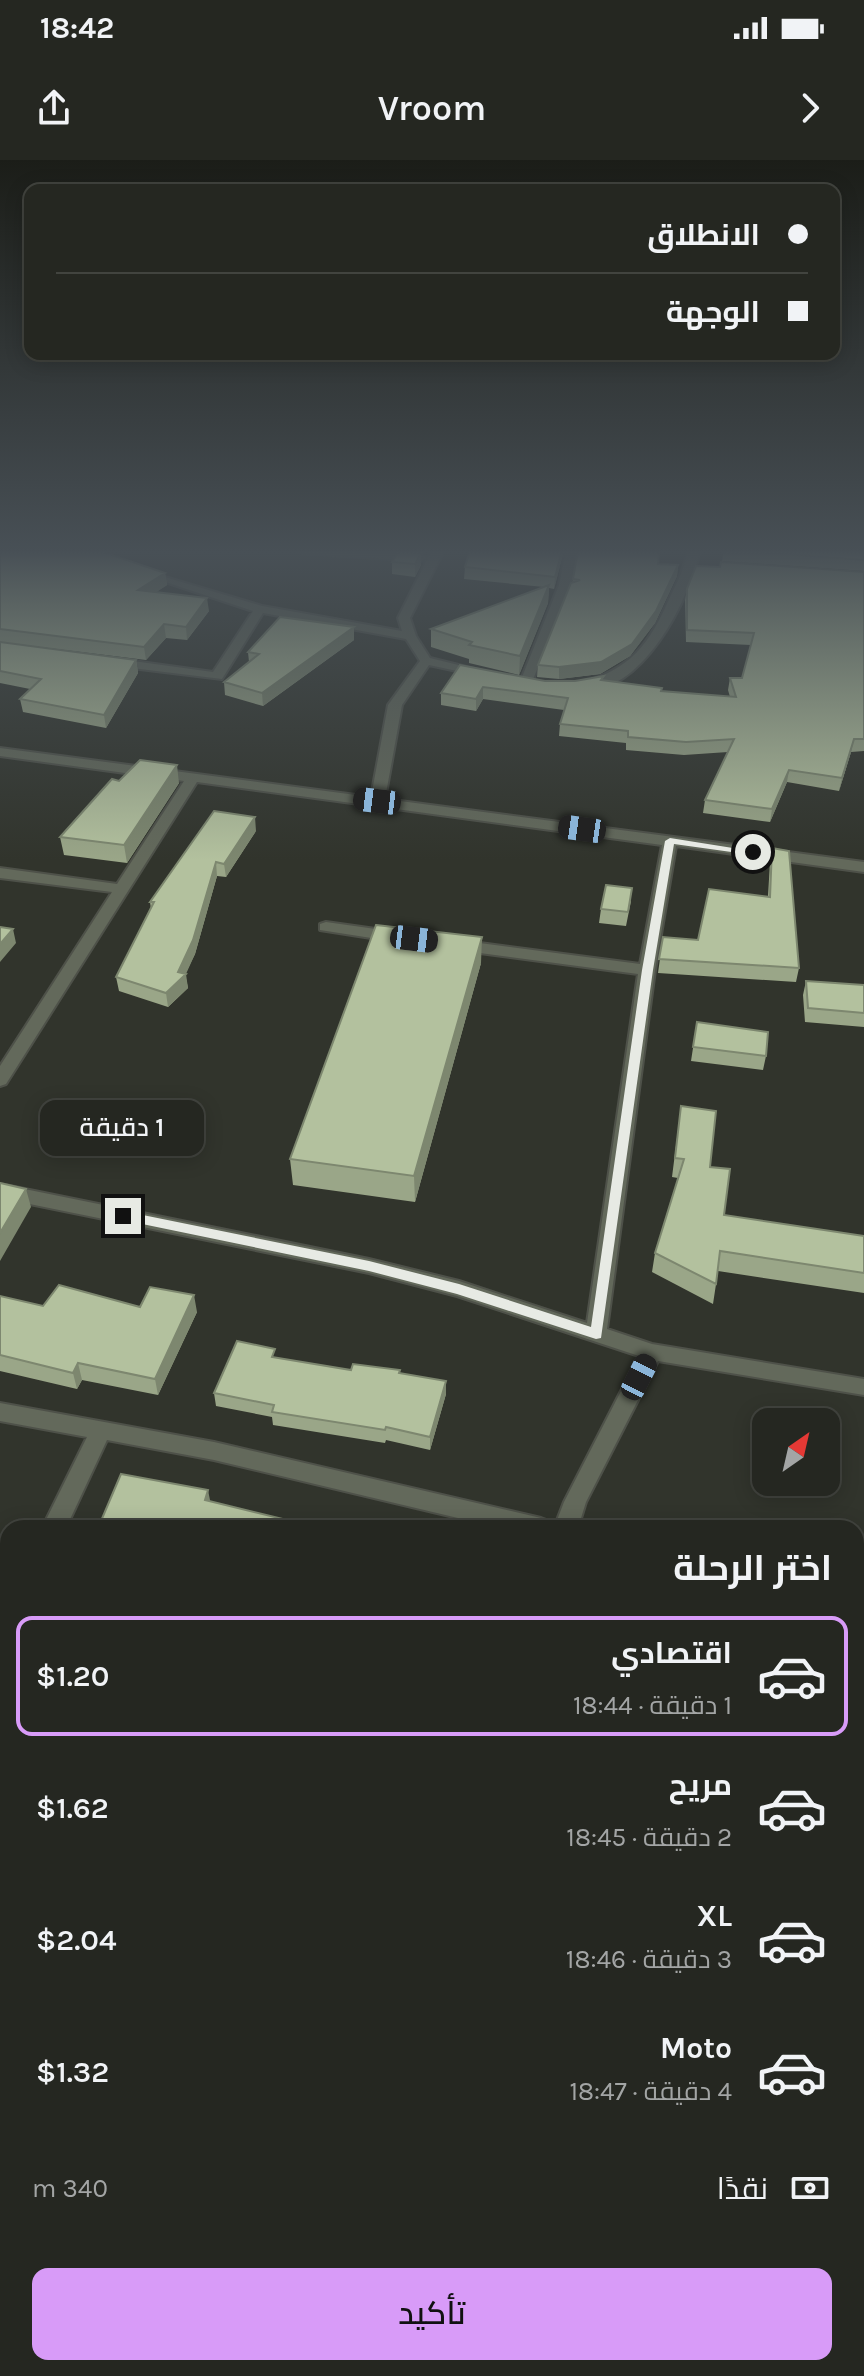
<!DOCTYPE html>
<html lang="ar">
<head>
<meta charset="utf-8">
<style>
  :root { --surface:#252721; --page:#2d2f2a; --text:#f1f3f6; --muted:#a3a5a5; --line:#42443f; --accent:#d89bf8 }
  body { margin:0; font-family:Karla,Cairo,sans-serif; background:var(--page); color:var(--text); direction:rtl; height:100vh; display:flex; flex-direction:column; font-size:30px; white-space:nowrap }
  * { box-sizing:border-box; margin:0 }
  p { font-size:26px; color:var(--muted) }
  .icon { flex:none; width:44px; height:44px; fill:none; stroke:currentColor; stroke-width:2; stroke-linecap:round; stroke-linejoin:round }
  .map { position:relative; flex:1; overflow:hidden; direction:ltr }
  .panel { position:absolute; left:0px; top:1360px; width:864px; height:856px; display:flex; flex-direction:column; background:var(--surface); border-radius:24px 24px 0 0; box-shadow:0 4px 20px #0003,0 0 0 2px var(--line); direction:rtl }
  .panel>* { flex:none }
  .guide { position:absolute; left:24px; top:24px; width:816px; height:176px; border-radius:16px; box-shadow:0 4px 20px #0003,0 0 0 2px var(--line); direction:rtl; display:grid; align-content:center; height:176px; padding:0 32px; background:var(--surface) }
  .needle { width:52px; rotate:34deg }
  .tools { position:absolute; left:752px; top:1248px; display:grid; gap:16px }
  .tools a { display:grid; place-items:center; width:88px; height:88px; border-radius:16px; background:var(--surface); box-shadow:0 4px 20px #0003,0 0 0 2px var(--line); font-size:40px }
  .end { position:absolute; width:36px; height:36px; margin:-18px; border:10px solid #e7eae4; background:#111; box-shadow:0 0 0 4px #111 }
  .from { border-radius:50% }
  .bubble { position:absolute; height:56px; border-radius:16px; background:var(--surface); box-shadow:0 4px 20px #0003,0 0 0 2px var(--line); font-size:26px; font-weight:600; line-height:56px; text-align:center; direction:rtl }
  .car { position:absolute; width:24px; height:48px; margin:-24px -12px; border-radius:10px; box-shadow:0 0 6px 2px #0007; background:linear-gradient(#222 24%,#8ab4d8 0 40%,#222 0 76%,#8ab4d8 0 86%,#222 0) }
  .guide b { display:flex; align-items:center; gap:28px; height:76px; font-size:30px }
  .guide b+b { border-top:2px solid var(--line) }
  .guide i { width:20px; height:20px; background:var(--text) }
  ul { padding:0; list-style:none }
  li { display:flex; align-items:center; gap:24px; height:120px; margin:0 16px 12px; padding:0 16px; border:4px solid transparent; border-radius:16px }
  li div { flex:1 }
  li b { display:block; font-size:30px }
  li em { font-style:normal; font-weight:600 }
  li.active { border-color:var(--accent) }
  li>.icon { width:72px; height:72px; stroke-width:1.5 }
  h2 { padding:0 32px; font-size:36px; line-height:96px }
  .pay { display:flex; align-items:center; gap:20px; height:88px; padding:0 32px; font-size:30px }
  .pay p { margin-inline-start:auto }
  .button { display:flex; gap:16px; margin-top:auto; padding:16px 32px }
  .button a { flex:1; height:92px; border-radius:16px; background:var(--accent); color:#111; font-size:32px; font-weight:600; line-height:92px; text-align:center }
  .status { display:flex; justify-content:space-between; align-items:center; height:56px; padding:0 40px; background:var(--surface); direction:ltr }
  .status svg { height:22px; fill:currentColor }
  header { display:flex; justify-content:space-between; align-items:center; height:104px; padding:0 32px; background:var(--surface); font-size:36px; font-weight:600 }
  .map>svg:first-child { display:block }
</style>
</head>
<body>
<div class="status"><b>18:42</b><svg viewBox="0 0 49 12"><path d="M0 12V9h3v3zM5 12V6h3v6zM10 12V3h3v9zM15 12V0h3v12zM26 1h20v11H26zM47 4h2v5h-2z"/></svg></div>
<header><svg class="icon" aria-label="forward" viewBox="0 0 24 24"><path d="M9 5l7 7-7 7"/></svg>Vroom<svg class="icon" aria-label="share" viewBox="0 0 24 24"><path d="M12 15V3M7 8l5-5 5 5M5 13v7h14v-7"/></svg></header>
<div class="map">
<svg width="864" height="2216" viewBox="0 0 864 2216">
  <rect width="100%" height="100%" fill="#31342c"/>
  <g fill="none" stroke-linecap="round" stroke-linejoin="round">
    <!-- minor casing -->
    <g stroke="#4e5149" stroke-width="4">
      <path id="minor" d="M296 390 421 395 427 398 421 401 302 393Z
        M432 390H444L410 458 416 476 430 498 491 513 485 517 429 505 402 545 385 639 864 702V712L676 686 655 810 607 1169 652 1184 864 1219V1235L658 1201 586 1342 578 1368H554L564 1342 639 1196 457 1136 369 1113 0 1038V1024L369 1099 459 1121 587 1163 638 814 457 790 449 785 457 780 640 804 662 685 197 622 6 924 0 926V906L112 732 0 718V708L117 724 184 621 0 596V588L371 637 388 545 420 501 406 479 263 453 222 519 107 505V499L111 498 213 512 253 451 138 413V409L262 446 402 471 398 458Z
        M566 390H578L571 425 532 522 521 525 520 522 559 425Z
        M688 390H700C690 439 641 538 579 530V524C631 509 649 485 670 437 678 421 685 407 688 390Z
        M326 762 397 772 405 777 397 782 320 770V764Z
        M0 1243 214 1282 541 1358 549 1361 553 1368H500L214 1300 107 1280 66 1368H42L87 1277 0 1261Z
        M8 1453V1489L0 1492V1456Z
        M0 2047 8 2051V2088L0 2085Z
        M115 2208H152L156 2216H119Z
        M406 2208H440L439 2216H405Z"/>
    </g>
    <!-- minor -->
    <use href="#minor" fill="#63695b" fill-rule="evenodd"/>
  </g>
  <!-- wall -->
  <path fill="#9aa688" d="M0 390 165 413 167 425 156 432 209 451 187 480 166 478 146 500 0 482Z
    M407 390H429L428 392 407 391Z
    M470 390H564L554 429 549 428 548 443 519 515 469 503V499L431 487V469L544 427 464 419 465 407Z
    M724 390H864V411L722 401Z
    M392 402 421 405 415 417 392 414Z
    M658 404 678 405 677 416 655 463 630 496 600 514 559 519 537 517 538 505 572 423 573 419Z
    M864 412V591L851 592 839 631 787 622 770 662 703 653 705 640 728 592 684 595 626 590V583L559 576 560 564 564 550 483 539 476 551 441 545V533L460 505 545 521 604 520 662 531 730 537 728 530 730 518H742L751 485 686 482 685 440 687 429Z
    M354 480 263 546 225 535 224 522 249 502 248 492Z
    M0 482 136 500 138 513 106 568 23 552 20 539 30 529 0 523Z
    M119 621 179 623 127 703 64 695 60 677Z
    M256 671 226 717 217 716 195 794 185 814 188 828 168 847 119 831 116 817 151 749 150 742Z
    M772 688 799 808 796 822 658 813 663 777 698 780 768 736 770 702Z
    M631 741 626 766 599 763 601 749Z
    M481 803 415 1042 293 1025 290 999Z
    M806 821 864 825V867L805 862 803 835Z
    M697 862 766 896 763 910 691 901Z
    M681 946 710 1007 724 1055 864 1076V1133L718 1111 713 1144 652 1112 655 1093 678 1018 672 1017Z
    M0 1136 43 1146 140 1147 197 1152 158 1235 82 1220 77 1229 0 1211Z
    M276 1198 351 1210 400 1213 446 1221V1234L430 1290 386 1280 385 1283 273 1265 272 1257 216 1246 214 1233Z
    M856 1840H864V1922L856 1923Z
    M639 2208H733L732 2216H637Z"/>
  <!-- shaded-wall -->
  <path fill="#7d876f" d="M562 390H564L554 429 555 417Z
    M421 393V405L415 417V404Z
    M678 405 677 416 655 463 630 496 600 514 559 519V507Z
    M165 413 167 425 140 443 138 430Z
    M549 425 548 443 519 515 520 496Z
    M207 438 209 451 187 480 186 467Z
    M164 464 166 478 146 500 144 487Z
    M354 467V480L263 546 262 533Z
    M136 500 138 513 106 568 104 555Z
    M483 527V539L476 551V539Z
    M854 579 851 592 839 631 842 618Z
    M177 605 179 623 127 703 124 685Z
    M789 610 787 622 770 662 772 649Z
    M255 657 256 671 226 717 224 704Z
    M216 702 217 716 195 794 186 814 188 828 168 847 166 833 178 812Z
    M13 769 16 783 0 802V784Z
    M482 777 481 803 415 1042 414 1016Z
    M26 1029 31 1047 0 1101V1073Z
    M194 1135 197 1152 158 1235 155 1219Z
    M78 1203 82 1220 77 1229 73 1213Z
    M446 1221V1234L430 1290V1277Z
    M208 1330 212 1350 205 1340Z
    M8 1703V1732L0 1749V1720Z
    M7 2104 8 2118 0 2128V2113Z"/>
  <!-- building -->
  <path fill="#b3c19e" stroke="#7d876f" stroke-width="2" d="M0 390H97L165 413 138 430 207 438 186 467 164 464 144 487 0 469Z
    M470 390H562L555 417 465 407Z
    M578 390H659L658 404 678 405 656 451 632 484 601 502 559 507 538 505 571 423 580 420 573 419Z
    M729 390H864V400Z
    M399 391 421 393 415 404 392 402Z
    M721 402 864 412V579H854L842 618 789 610 772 649 705 640 734 579 686 582 628 577V571L560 564 568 538 483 527 476 539 441 533 460 505 545 521H575L604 516 601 520 662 528 661 531 736 537 730 518H742L754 473 687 470V429L696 406 720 407Z
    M549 425 520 496 469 485 472 482 431 469Z
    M280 457 354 467 262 533 224 522 259 494 248 492Z
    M0 482 136 500 104 555 20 539 41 519 0 511Z
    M140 600 177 605 124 685 60 677 112 619 119 621Z
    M214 651 255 657 224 704 216 702 193 780 178 812 186 814 166 833 116 817 154 742H150Z
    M772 688 789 691 799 808 659 799 663 777 698 780 709 729 770 737Z
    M606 725 632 728 628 752 601 749Z
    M376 765 482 777 414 1016 290 999Z
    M0 767 13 769 0 784Z
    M806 821 864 825V853L808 848Z
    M697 862 768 872 766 896 693 887Z
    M681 946 716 951 710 1007 730 1009 724 1055 864 1076V1113L720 1091 716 1124 655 1093 684 999 675 998Z
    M0 1023 26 1029 0 1073Z
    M59 1125 140 1147 150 1127 194 1135 155 1219 78 1203 73 1213 0 1195V1136L43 1146Z
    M237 1181 275 1189 272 1197 351 1210 353 1204 400 1210 399 1213 446 1221 430 1277 386 1267 385 1270 272 1252 274 1245 214 1233Z
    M121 1314 208 1330 205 1340 320 1368H98Z
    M0 1593 8 1595V1703L0 1720Z
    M856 1840H864V1913H856Z
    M0 2098 7 2104 0 2113Z
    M8 2194V2208H62L70 2216H0V2205Z
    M642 2208H733L732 2216H640Z"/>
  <!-- sky -->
  <linearGradient id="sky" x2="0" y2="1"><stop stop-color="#1b1d18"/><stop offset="0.56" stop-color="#485056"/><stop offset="1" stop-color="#485056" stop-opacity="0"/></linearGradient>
  <rect width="864" height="700" fill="url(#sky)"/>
  <!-- route -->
  <path fill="#e7eae4" d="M670 678 758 692 753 695 674 684 653 810 601 1178 596 1179 457 1134 369 1111 118 1059V1053L123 1051 369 1101 459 1124 591 1167 642 810 665 681Z"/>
</svg>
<div class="tools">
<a><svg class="needle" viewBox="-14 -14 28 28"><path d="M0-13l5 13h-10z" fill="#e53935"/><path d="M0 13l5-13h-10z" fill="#a3a5a5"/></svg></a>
</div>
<i class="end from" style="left:753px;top:692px"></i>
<i class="end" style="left:123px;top:1056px"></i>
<div class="bubble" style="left:40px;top:940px;width:164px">1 دقيقة</div>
<i class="car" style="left:377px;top:641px;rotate:277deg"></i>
<i class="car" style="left:582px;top:669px;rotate:278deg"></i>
<i class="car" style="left:414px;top:779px;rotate:97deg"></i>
<i class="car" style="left:639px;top:1217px;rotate:27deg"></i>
<div class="guide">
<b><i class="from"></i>الانطلاق</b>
<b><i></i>الوجهة</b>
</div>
<section class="panel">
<h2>اختر الرحلة</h2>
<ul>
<li class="active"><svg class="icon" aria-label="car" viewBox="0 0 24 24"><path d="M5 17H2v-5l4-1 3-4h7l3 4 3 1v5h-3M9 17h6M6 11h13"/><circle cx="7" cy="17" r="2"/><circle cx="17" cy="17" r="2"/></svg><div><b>اقتصادي</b><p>1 دقيقة · 18:44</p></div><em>$1.20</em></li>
<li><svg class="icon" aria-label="car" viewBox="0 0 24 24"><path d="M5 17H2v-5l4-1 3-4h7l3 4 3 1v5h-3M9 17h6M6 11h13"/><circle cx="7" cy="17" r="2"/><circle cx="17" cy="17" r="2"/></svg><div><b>مريح</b><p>2 دقيقة · 18:45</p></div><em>$1.62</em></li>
<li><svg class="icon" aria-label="car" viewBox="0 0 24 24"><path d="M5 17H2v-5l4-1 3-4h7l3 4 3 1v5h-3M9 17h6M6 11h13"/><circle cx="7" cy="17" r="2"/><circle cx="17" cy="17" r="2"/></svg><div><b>XL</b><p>3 دقيقة · 18:46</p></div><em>$2.04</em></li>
<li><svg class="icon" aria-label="car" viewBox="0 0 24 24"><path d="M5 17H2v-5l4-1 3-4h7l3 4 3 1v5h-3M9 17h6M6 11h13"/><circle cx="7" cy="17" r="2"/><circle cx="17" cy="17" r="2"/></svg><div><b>Moto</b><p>4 دقيقة · 18:47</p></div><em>$1.32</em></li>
</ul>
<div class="pay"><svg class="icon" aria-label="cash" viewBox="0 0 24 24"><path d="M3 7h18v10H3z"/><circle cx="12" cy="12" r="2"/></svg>نقدًا<p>340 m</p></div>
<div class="button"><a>تأكيد</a></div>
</section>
</div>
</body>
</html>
